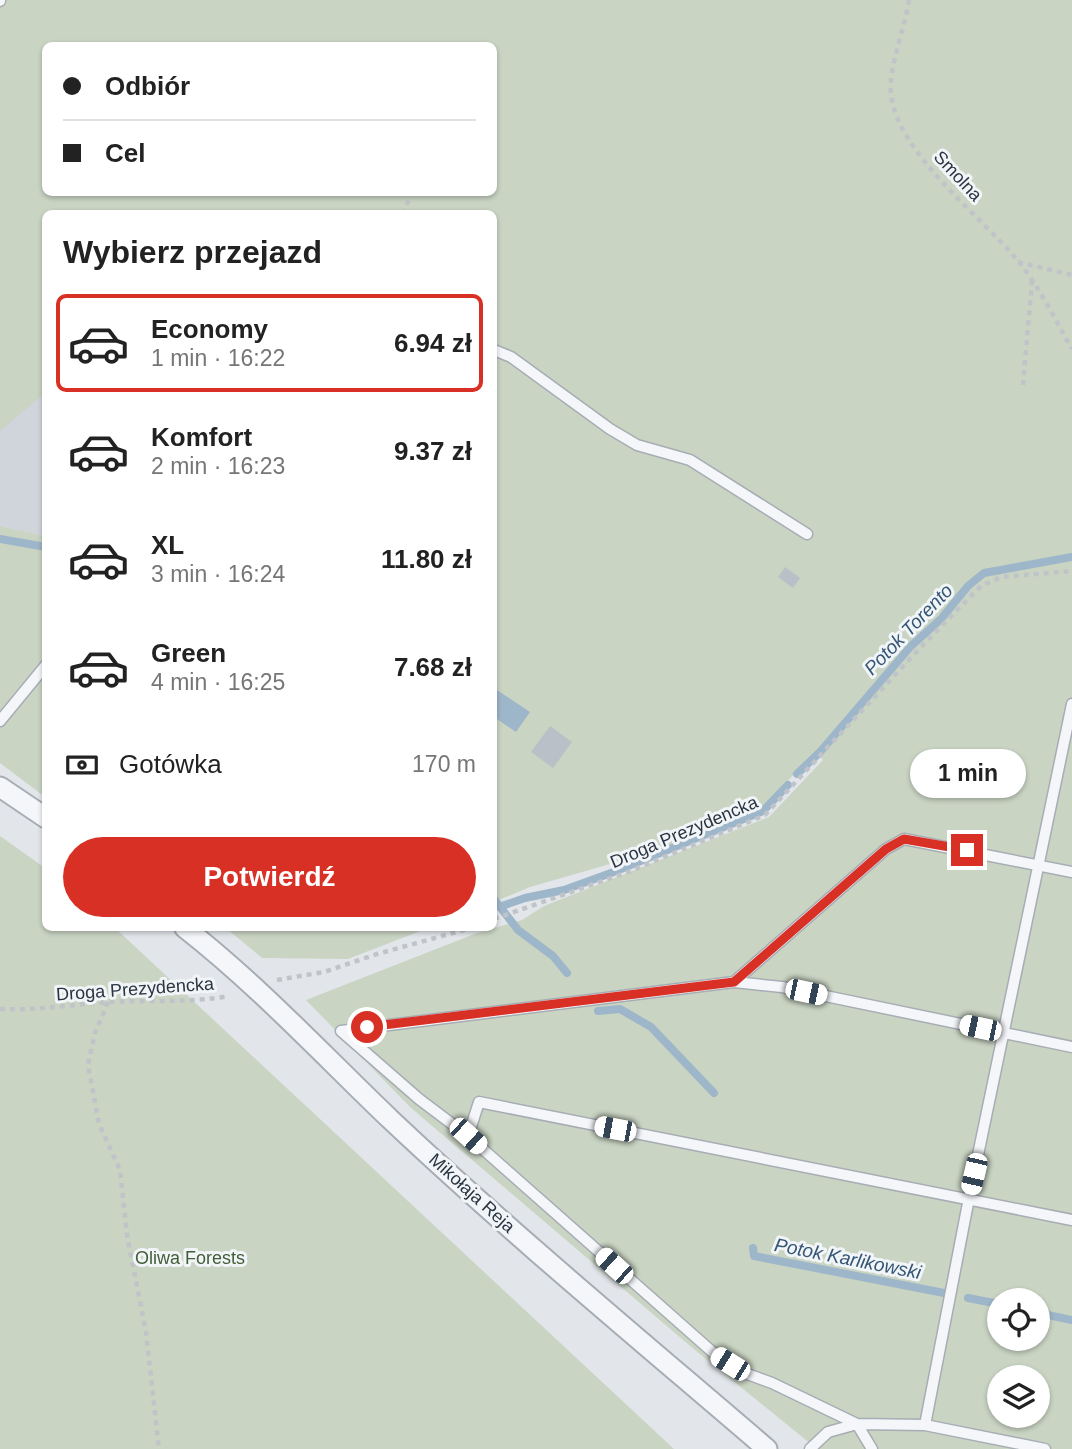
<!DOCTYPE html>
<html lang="pl">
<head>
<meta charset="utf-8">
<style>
  :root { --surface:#fff; --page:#f2f2f2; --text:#222; --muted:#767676; --line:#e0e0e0; --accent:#d93025 }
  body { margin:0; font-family:Helvetica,sans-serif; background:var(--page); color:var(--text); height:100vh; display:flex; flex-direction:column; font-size:26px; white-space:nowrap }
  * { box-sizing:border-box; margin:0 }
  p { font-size:23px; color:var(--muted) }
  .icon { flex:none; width:38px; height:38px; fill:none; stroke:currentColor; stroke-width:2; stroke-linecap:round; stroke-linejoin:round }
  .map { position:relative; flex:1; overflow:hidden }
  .drawer { position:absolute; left:42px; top:210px; width:455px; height:721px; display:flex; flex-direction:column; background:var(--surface); border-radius:10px; box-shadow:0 2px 5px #0004 }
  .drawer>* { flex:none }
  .hud { position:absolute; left:42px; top:42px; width:455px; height:154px; border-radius:10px; box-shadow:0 2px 5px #0004; display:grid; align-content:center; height:154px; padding:0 21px; background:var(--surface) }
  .controls { position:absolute; left:987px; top:1288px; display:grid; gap:14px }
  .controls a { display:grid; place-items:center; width:63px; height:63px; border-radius:50%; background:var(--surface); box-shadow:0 2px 5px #0004; font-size:35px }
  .end { position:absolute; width:32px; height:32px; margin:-16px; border:9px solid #d93025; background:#fff; box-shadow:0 0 0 4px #fff }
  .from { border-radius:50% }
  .bubble { position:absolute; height:49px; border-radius:24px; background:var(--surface); box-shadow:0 2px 5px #0004; font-size:23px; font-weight:600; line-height:49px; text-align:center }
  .car { position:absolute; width:21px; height:42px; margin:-21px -10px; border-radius:9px; box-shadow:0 0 5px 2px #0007; background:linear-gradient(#fff 24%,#345 0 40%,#fff 0 76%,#345 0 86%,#fff 0) }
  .hud b { display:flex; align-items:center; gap:24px; height:66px; font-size:26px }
  .hud b+b { border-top:2px solid var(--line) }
  .hud i { width:18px; height:18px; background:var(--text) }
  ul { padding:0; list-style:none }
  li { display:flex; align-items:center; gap:21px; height:98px; margin:0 14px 10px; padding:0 7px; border:4px solid transparent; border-radius:10px }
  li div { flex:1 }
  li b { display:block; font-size:26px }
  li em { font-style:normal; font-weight:600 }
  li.on { border-color:var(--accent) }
  li>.icon { width:63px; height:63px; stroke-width:1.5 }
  h2 { padding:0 21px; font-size:32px; line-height:84px }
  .pay { display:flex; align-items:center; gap:18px; height:77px; padding:0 21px; font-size:26px }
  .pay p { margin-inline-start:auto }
  .button { display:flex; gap:14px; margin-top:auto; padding:14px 21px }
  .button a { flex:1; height:80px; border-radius:42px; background:var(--accent); color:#fff; font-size:28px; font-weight:600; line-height:80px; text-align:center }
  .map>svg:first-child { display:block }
</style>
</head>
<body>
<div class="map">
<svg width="1072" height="1449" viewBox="0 0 1072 1449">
  <rect width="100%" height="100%" fill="#e2e6ea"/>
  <!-- built -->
  <path fill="#d0d5dc" d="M45 278V536L0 526V354Z"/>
  <!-- green -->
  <path fill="#c9d4c3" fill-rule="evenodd" d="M0 0H1072V1449H817L695 1350 410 1107 306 1000 477 933 522 920 544 906 769 817 823 760 817 752 802 765 763 809 669 847 530 887 494 902V214H46L45 393 0 431ZM46 46H494V192H46ZM999 1300H1038V1339H999ZM999 1377H1038V1416H999Z
    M0 526 45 536V797L0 763Z
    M0 836 45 868 46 928H115L674 1449H0Z
    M226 928H428L348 959 262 958Z"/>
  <!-- water -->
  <path fill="#9eb6c9" d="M494 688 530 712 516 732 494 717Z"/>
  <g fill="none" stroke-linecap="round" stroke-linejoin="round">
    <!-- stream -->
    <path stroke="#9eb6c9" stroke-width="8" d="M0 539 46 547
      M797 774 820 752 911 646 941 619 968 586 984 573 1072 557
      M494 899 518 930 553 956 567 973
      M499 907 525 898 564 890 611 873 763 811 788 785
      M598 1011 620 1009 651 1027 714 1093
      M753 1248 754 1256 944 1293
      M968 1298 999 1304
      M1038 1313 1072 1320"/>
  </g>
  <!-- building -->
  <path fill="#b9c0c7" d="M785 567 800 578 793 588 778 577Z
    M550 726 572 742 553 768 531 752Z"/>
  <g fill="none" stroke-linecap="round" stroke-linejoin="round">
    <!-- service casing -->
    <g stroke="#a7adb4" stroke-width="13">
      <path id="service" d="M0 1V0
        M494 350 511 357 610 429 637 445 690 460 807 534
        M0 721 46 665
        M734 982 886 849 904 839 1072 872
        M341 1031 734 982 782 987 1072 1047
        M341 1031 419 1099 468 1136 717 1356 742 1372 772 1383 857 1424 872 1449
        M468 1136 479 1102 1072 1220
        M925 1425 969 1198 1072 704
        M810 1449 828 1432 857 1424 925 1425 1045 1449"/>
    </g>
    <!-- minor casing -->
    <g stroke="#a7adb4" stroke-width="23">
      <path id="minor" d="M0 787 46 818
        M185 928C259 986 323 1055 391 1120 512 1234 640 1340 767 1449"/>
    </g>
    <!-- path -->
    <path stroke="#c0c4c9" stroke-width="4.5" stroke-dasharray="5 5" stroke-linecap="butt" d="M909 0C905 28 888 69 891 94 897 153 982 217 1019 262 1040 288 1055 320 1072 349
      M402 214 413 192
      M1018 262 1072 275
      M1023 385 1032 281
      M494 919 628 872 765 815 920 648 981 586 1001 577 1072 571
      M277 980 324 972 377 954 471 928
      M108 1002 95 1033 88 1065 99 1124 120 1170 127 1235 146 1332 159 1449
      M0 1009C37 1011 72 1004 109 1002 149 1000 190 1003 229 996"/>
    <!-- service -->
    <use href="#service" stroke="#f5f6f9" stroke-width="10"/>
    <!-- minor -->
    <use href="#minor" stroke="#f5f6f9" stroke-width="19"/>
  </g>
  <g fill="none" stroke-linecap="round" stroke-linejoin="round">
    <!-- route -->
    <path stroke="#d93025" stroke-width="9" d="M367 1027 734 982 886 849 904 839 967 850"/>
  </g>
  <g text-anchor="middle" stroke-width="6" stroke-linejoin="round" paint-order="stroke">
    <!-- street labels -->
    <g font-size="18" fill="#2a3542" stroke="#f2f5f8">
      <text transform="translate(958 176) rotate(47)" y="6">Smolna</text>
      <text transform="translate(684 832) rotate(-23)" y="6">Droga Prezydencka</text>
      <text transform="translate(135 989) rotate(-4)" y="6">Droga Prezydencka</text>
      <text transform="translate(472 1193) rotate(42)" y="6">Mikołaja Reja</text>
    </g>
    <!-- park labels -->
    <g font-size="18" fill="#425e38" stroke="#f2f5f8">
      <text x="190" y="1264">Oliwa Forests</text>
    </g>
    <!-- water labels -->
    <g font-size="19" font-style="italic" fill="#355675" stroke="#f2f5f8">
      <text transform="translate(908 629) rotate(-46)" y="7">Potok Torento</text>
      <text transform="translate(848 1258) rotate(11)" y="7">Potok Karlikowski</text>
    </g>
  </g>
</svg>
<div class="controls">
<a><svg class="icon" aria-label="locate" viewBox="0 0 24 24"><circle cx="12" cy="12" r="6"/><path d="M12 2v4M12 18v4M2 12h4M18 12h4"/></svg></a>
<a><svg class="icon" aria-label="layers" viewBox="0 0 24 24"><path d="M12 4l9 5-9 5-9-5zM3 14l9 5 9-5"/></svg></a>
</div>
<i class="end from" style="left:367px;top:1027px"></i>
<i class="end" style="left:967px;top:850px"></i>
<div class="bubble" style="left:910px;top:749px;width:116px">1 min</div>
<i class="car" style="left:806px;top:992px;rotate:102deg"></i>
<i class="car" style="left:980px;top:1028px;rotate:282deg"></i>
<i class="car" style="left:615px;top:1129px;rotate:281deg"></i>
<i class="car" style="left:468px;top:1136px;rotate:132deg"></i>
<i class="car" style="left:974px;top:1174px;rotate:193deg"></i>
<i class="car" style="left:614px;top:1266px;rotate:312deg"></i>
<i class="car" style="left:730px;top:1364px;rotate:302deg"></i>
<div class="hud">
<b><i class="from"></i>Odbiór</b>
<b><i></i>Cel</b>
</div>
<section class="drawer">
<h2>Wybierz przejazd</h2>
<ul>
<li class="on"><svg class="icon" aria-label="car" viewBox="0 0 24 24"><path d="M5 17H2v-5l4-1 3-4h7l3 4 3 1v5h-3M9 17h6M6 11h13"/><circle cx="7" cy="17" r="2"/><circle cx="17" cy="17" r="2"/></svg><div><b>Economy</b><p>1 min · 16:22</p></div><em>6.94 zł</em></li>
<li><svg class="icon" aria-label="car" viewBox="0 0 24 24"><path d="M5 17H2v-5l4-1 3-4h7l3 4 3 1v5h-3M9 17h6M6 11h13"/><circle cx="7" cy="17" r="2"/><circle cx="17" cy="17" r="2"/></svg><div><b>Komfort</b><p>2 min · 16:23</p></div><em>9.37 zł</em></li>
<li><svg class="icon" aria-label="car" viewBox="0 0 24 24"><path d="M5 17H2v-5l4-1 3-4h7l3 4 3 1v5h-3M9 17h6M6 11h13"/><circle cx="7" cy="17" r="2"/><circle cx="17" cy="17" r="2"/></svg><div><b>XL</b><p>3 min · 16:24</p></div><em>11.80 zł</em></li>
<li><svg class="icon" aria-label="car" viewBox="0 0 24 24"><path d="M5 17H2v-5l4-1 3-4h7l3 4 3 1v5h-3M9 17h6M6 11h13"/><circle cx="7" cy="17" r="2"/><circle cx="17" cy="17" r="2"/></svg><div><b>Green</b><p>4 min · 16:25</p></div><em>7.68 zł</em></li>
</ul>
<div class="pay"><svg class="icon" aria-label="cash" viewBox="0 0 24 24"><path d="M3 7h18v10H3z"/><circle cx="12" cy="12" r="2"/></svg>Gotówka<p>170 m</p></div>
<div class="button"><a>Potwierdź</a></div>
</section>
</div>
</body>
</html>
